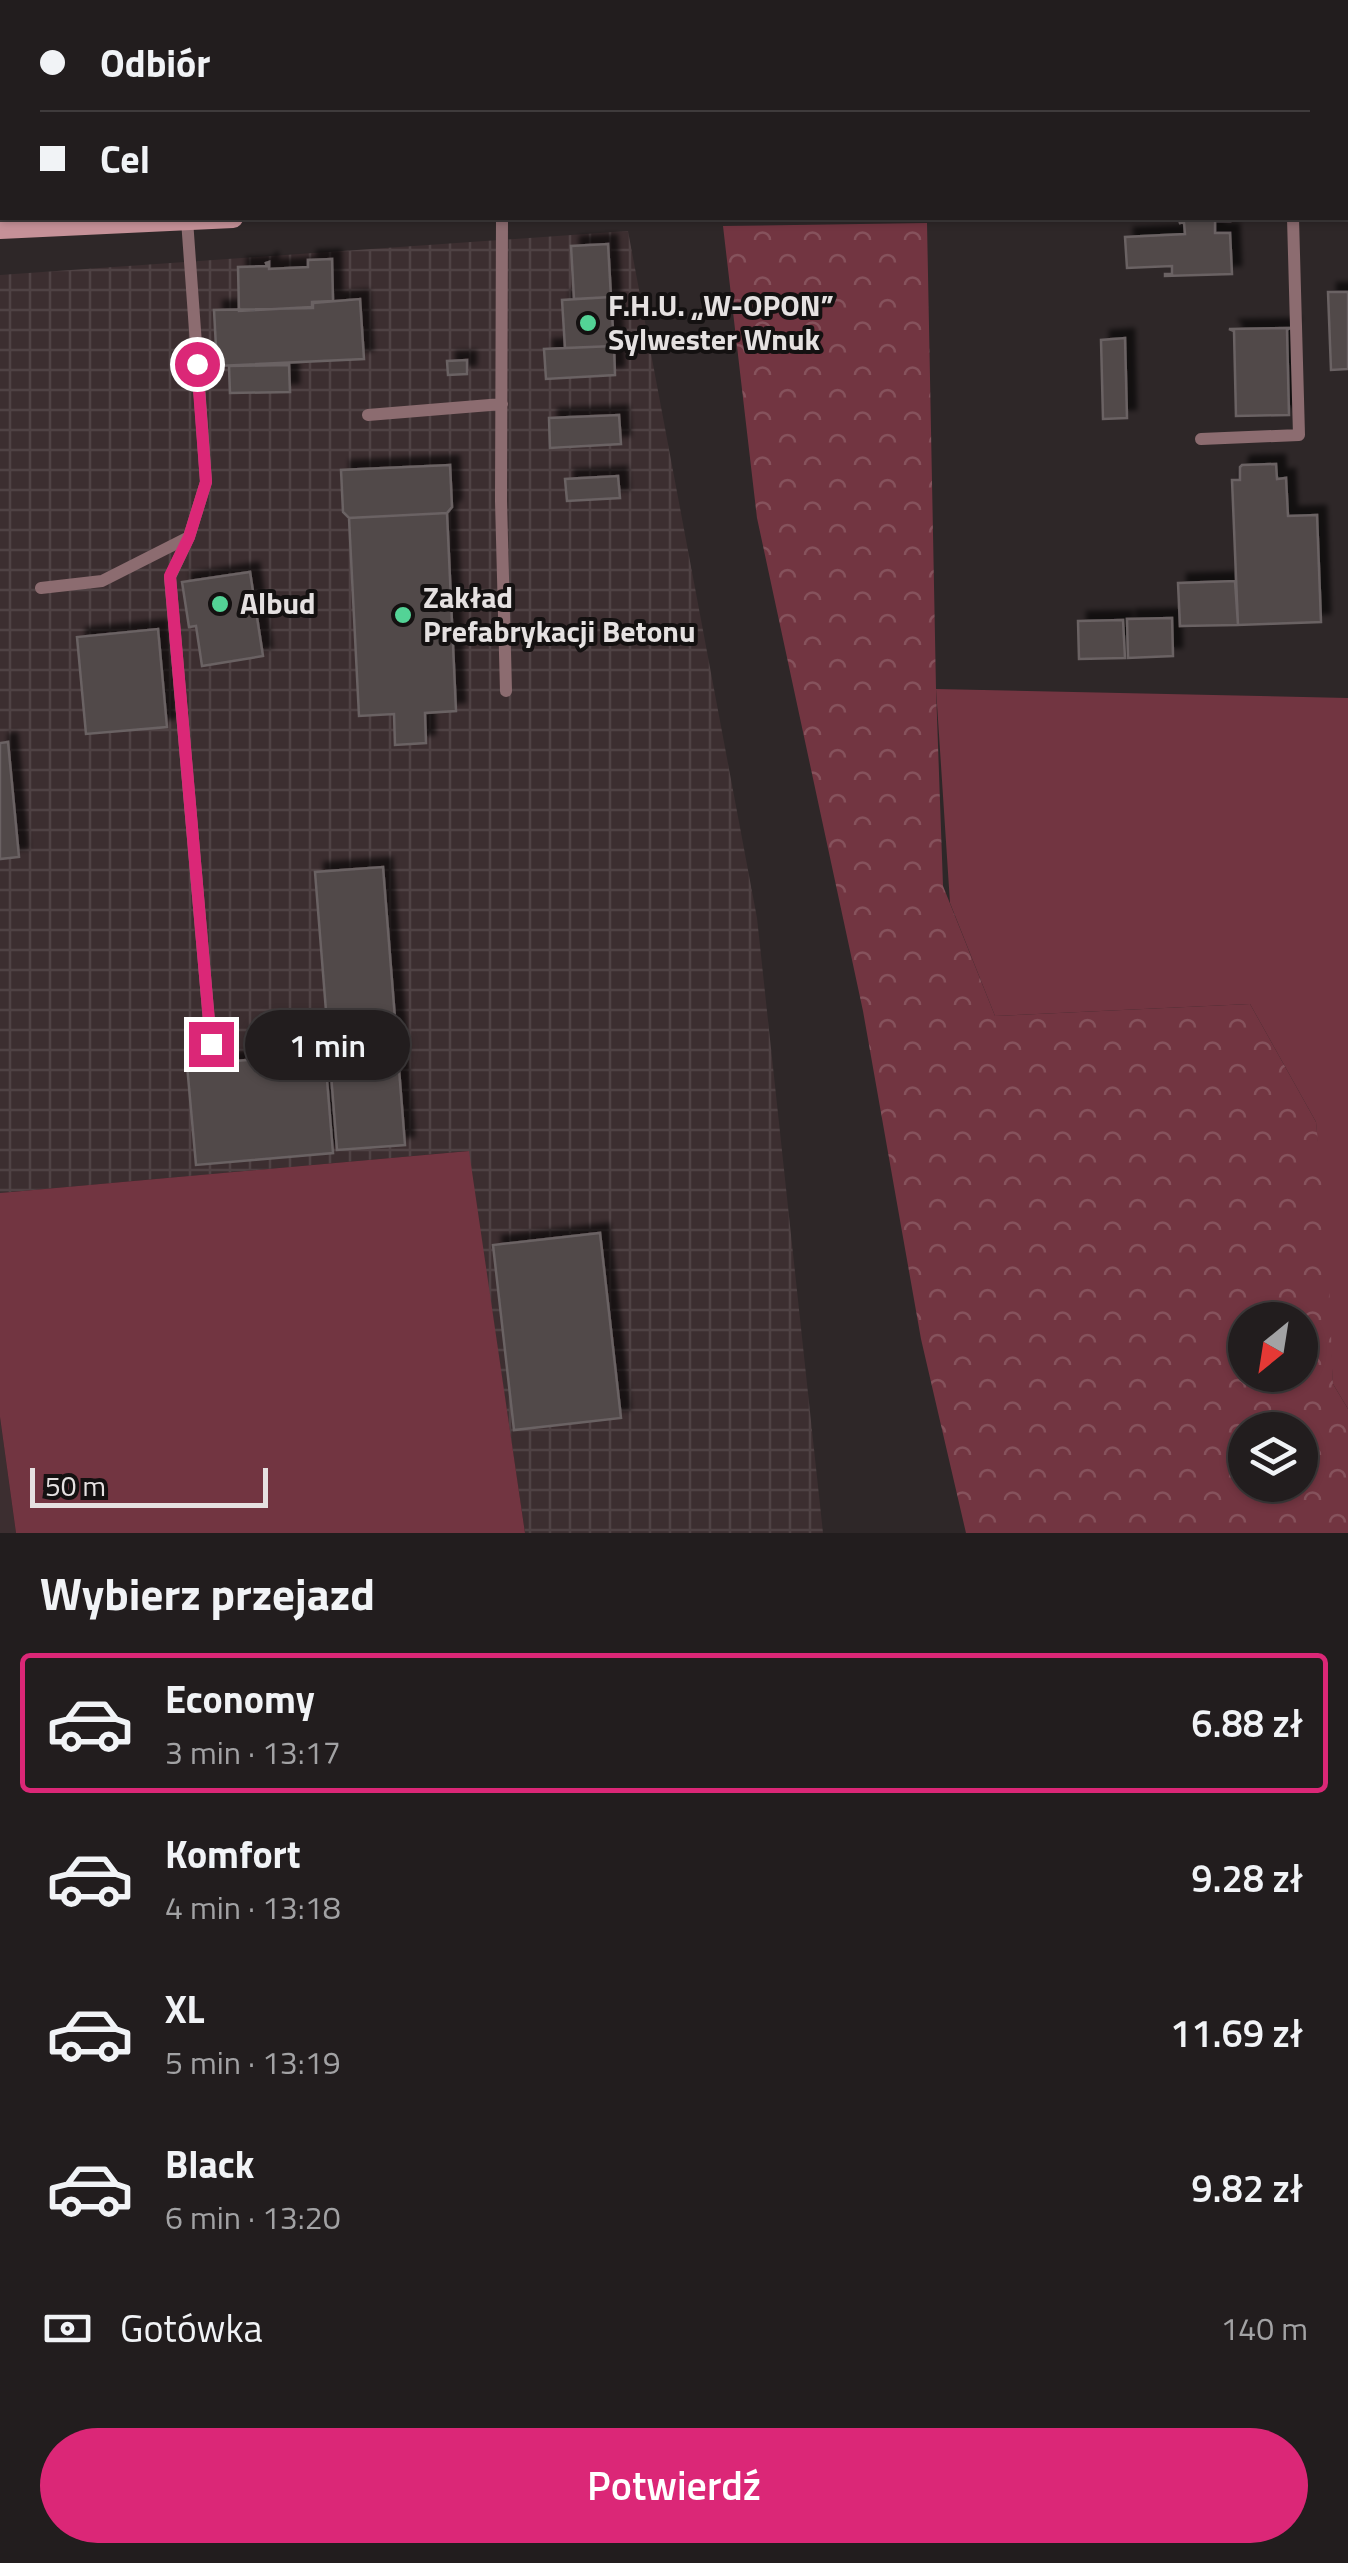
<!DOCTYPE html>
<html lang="pl">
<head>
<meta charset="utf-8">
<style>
  :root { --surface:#221d1e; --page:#2e2a2b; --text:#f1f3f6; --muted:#a2a2a4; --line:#3f3b3c; --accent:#db2777 }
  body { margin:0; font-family:"Titillium Web",sans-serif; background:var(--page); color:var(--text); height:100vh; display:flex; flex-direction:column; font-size:38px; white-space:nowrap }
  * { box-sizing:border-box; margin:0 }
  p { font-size:32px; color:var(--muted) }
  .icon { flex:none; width:55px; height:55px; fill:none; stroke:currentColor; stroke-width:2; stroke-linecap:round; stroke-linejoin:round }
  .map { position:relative; height:1533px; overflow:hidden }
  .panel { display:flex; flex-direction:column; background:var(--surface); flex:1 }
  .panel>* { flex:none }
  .top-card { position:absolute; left:0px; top:0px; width:1350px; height:220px; box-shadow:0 2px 8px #0004,0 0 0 2px var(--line); display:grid; align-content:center; height:220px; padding:0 40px; background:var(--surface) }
  .needle { width:65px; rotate:210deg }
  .buttons { position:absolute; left:1228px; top:1302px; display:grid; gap:20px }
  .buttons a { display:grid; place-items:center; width:90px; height:90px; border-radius:50%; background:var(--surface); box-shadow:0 2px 8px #0004,0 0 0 2px var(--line); font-size:50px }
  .scale { position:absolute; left:30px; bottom:25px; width:238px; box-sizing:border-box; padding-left:10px; border:5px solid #e5e1e1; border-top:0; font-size:28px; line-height:35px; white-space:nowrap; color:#e5e1e1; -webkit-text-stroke:8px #141111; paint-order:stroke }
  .end { position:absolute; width:45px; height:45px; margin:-22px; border:12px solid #db2777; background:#fff; box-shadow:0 0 0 5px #fff }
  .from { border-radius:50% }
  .bubble { position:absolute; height:70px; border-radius:35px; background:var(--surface); box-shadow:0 2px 8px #0004,0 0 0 2px var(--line); font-size:32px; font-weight:600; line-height:70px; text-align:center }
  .top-card b { display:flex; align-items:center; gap:35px; height:95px; font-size:38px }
  .top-card b+b { border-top:2px solid var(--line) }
  .top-card i { width:25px; height:25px; background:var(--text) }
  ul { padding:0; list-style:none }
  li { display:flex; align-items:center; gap:30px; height:140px; margin:0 20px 15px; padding:0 20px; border:5px solid transparent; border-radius:10px }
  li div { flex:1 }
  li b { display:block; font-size:38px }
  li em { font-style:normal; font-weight:600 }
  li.selected { border-color:var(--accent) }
  li>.icon { width:90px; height:90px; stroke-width:1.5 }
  h2 { padding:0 40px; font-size:45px; line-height:120px }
  .pay { display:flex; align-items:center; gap:25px; height:110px; padding:0 40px; font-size:38px }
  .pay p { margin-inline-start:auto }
  .primary-button { display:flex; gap:20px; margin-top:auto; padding:20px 40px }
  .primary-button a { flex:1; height:115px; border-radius:60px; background:var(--accent); color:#fff; font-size:40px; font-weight:600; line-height:115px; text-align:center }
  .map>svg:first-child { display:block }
</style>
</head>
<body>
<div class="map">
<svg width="1348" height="1533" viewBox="0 0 1348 1533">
  <defs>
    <pattern id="industrial-grid" width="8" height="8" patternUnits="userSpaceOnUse" patternTransform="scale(2.5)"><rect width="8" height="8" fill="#3c2e30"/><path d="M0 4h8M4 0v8" fill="none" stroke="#4f4244"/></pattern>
    <pattern id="forest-crowns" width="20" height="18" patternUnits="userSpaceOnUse" patternTransform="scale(2.5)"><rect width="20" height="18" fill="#723541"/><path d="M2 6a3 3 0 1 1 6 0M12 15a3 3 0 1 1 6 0" fill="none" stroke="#86525c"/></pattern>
    <pattern id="park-dots" width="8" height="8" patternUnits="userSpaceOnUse" patternTransform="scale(2.5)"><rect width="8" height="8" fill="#723541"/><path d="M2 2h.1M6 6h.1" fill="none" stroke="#86525c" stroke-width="1.8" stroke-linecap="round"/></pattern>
    <filter id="shadow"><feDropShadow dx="9" dy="-9" stdDeviation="2.5" flood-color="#0009"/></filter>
  </defs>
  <rect width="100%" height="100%" fill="#2e2728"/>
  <!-- built -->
  <path fill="#3c2e30" d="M0 1417 16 1533H0Z"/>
  <!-- industrial -->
  <path fill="url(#industrial-grid)" d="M628 231 757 918 823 1533H525L468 1151 0 1193V275Z"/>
  <!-- grass -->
  <path fill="#723541" d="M265 0H423V2H265Z
    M936 689 1348 698V1409L1333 1384 1316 1122 1250 1004 995 1016 950 903Z
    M469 1151 525 1533H16L0 1417V1193Z"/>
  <!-- forest -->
  <path fill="url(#forest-crowns)" fill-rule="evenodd" d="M927 223 936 689 943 886 995 1016 1250 1004 1316 1122 1327 1234 1333 1384 1348 1409V1533H966L921 1339 863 1011 757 518 723 226ZM1245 1320H1300V1375H1245ZM1245 1430H1300V1485H1245Z"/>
  <!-- park -->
  <path fill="url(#park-dots)" d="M0 0H265V2H2V12H0Z"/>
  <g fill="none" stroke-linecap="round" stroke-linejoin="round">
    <!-- stream -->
    <path stroke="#30030f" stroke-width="10" d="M795 0 801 2
      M1186 2 1190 0"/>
  </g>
  <!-- building -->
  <path fill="#51494a" stroke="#6a6263" stroke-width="2.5" filter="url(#shadow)" d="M0 132H2V176L0 177Z
    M1230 218V221H1215V233H1230L1232 274 1165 276V274H1172V266L1127 268 1125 237 1185 234 1184 222 1180 223 1179 220Z
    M608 244 611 297 574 299 571 246Z
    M332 259 333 301 312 302V307L239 311 238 267 267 266 266 263 269 262V269L308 267V260Z
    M1328 292H1348V369L1331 370Z
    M611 297 614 346 565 348 562 300Z
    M360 299 364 359 217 366 214 310 313 308V303Z
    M1290 328 1287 330 1289 415 1236 416 1234 331 1229 329Z
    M1125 338 1127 418 1103 419 1101 340Z
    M614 346 615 375 546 379 544 349Z
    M467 360V374L448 375 447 361Z
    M289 365 290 392 230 393 229 366Z
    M619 415 621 444 550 448 549 418Z
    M1276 464 1277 479 1286 478 1288 516 1317 515 1321 622 1238 625 1232 480H1240V467L1242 465Z
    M450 465 452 507 447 513 349 518 343 512 341 470Z
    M618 476 620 498 567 501 565 479Z
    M447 513 456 711 425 713 426 743 395 745 394 714 359 716 349 518Z
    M250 572 263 656 202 666 196 626 189 627 182 582Z
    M1235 581 1238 625 1180 626 1178 583Z
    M1172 618 1173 656 1128 658 1127 619Z
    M1123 620 1125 658 1079 659 1078 621Z
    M158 629 167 727 86 734 77 637Z
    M8 742 19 857 0 859V743Z
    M383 867 405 1145 337 1150 315 872Z
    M323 1031 333 1153 196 1165 187 1065 293 1056 291 1033Z
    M600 1233 621 1418 514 1430 493 1245Z"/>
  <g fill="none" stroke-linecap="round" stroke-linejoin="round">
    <!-- path -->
    <path stroke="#837d7e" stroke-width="6" stroke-dasharray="5 8" stroke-linecap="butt" d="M443 0V2
      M701 0V2"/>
    <!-- lane -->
    <path stroke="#8c6c70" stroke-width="12" d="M1123 0 1125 2
      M502 218 501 501 506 691
      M187 220 206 482 189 537 170 577 211 1044
      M368 415 502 404
      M1201 439 1299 435 1293 218
      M41 588 102 581 187 538"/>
    <!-- secondary -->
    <path stroke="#c59198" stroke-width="20" d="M0 229 233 218"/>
  </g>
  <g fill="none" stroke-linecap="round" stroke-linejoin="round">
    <!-- route -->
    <path stroke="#db2777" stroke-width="12" d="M197 364 206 482 189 537 170 576 211 1044"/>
  </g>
  <!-- markers -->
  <g fill="#53d396" stroke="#141111" stroke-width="4">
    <circle cx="588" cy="323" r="10"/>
    <circle cx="220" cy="604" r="10"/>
    <circle cx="403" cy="615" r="10"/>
  </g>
  <g text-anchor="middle" stroke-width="8" stroke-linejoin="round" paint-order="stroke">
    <!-- poi labels -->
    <g font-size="30" font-weight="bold" fill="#e5e1e1" stroke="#141111" text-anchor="start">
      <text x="608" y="316">F.H.U. „W-OPON”<tspan x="608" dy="34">Sylwester Wnuk</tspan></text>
      <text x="423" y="608">Zakład<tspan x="423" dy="34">Prefabrykacji Betonu</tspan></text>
      <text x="240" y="614">Albud</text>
    </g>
  </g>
</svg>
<div class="buttons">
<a><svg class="needle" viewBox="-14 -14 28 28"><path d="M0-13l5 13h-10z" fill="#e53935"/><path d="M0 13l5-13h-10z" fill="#a2a2a4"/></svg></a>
<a><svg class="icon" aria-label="layers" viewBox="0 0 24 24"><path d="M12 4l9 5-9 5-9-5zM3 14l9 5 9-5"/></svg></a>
</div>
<div class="scale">50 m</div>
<i class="end from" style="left:197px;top:364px"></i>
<i class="end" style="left:211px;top:1044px"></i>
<div class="bubble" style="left:245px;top:1010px;width:165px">1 min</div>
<div class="top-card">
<b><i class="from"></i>Odbiór</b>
<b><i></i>Cel</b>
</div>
</div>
<section class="panel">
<h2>Wybierz przejazd</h2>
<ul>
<li class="selected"><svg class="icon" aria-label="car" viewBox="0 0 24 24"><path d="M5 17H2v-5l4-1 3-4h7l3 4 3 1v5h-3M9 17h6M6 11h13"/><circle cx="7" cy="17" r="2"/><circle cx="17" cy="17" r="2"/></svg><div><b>Economy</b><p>3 min · 13:17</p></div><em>6.88 zł</em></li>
<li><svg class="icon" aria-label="car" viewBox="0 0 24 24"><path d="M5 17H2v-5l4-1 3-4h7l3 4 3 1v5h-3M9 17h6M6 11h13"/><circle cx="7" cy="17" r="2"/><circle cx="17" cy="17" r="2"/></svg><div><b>Komfort</b><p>4 min · 13:18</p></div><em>9.28 zł</em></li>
<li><svg class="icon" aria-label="car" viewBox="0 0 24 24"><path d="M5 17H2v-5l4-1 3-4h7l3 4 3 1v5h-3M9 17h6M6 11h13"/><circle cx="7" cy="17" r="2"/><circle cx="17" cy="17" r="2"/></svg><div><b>XL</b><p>5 min · 13:19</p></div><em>11.69 zł</em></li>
<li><svg class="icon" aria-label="car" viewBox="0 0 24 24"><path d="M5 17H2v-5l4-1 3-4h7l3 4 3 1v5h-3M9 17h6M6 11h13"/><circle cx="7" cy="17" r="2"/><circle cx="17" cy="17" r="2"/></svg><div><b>Black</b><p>6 min · 13:20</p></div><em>9.82 zł</em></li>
</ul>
<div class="pay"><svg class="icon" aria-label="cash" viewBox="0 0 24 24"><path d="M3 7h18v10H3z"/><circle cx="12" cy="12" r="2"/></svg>Gotówka<p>140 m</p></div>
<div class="primary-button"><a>Potwierdź</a></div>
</section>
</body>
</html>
